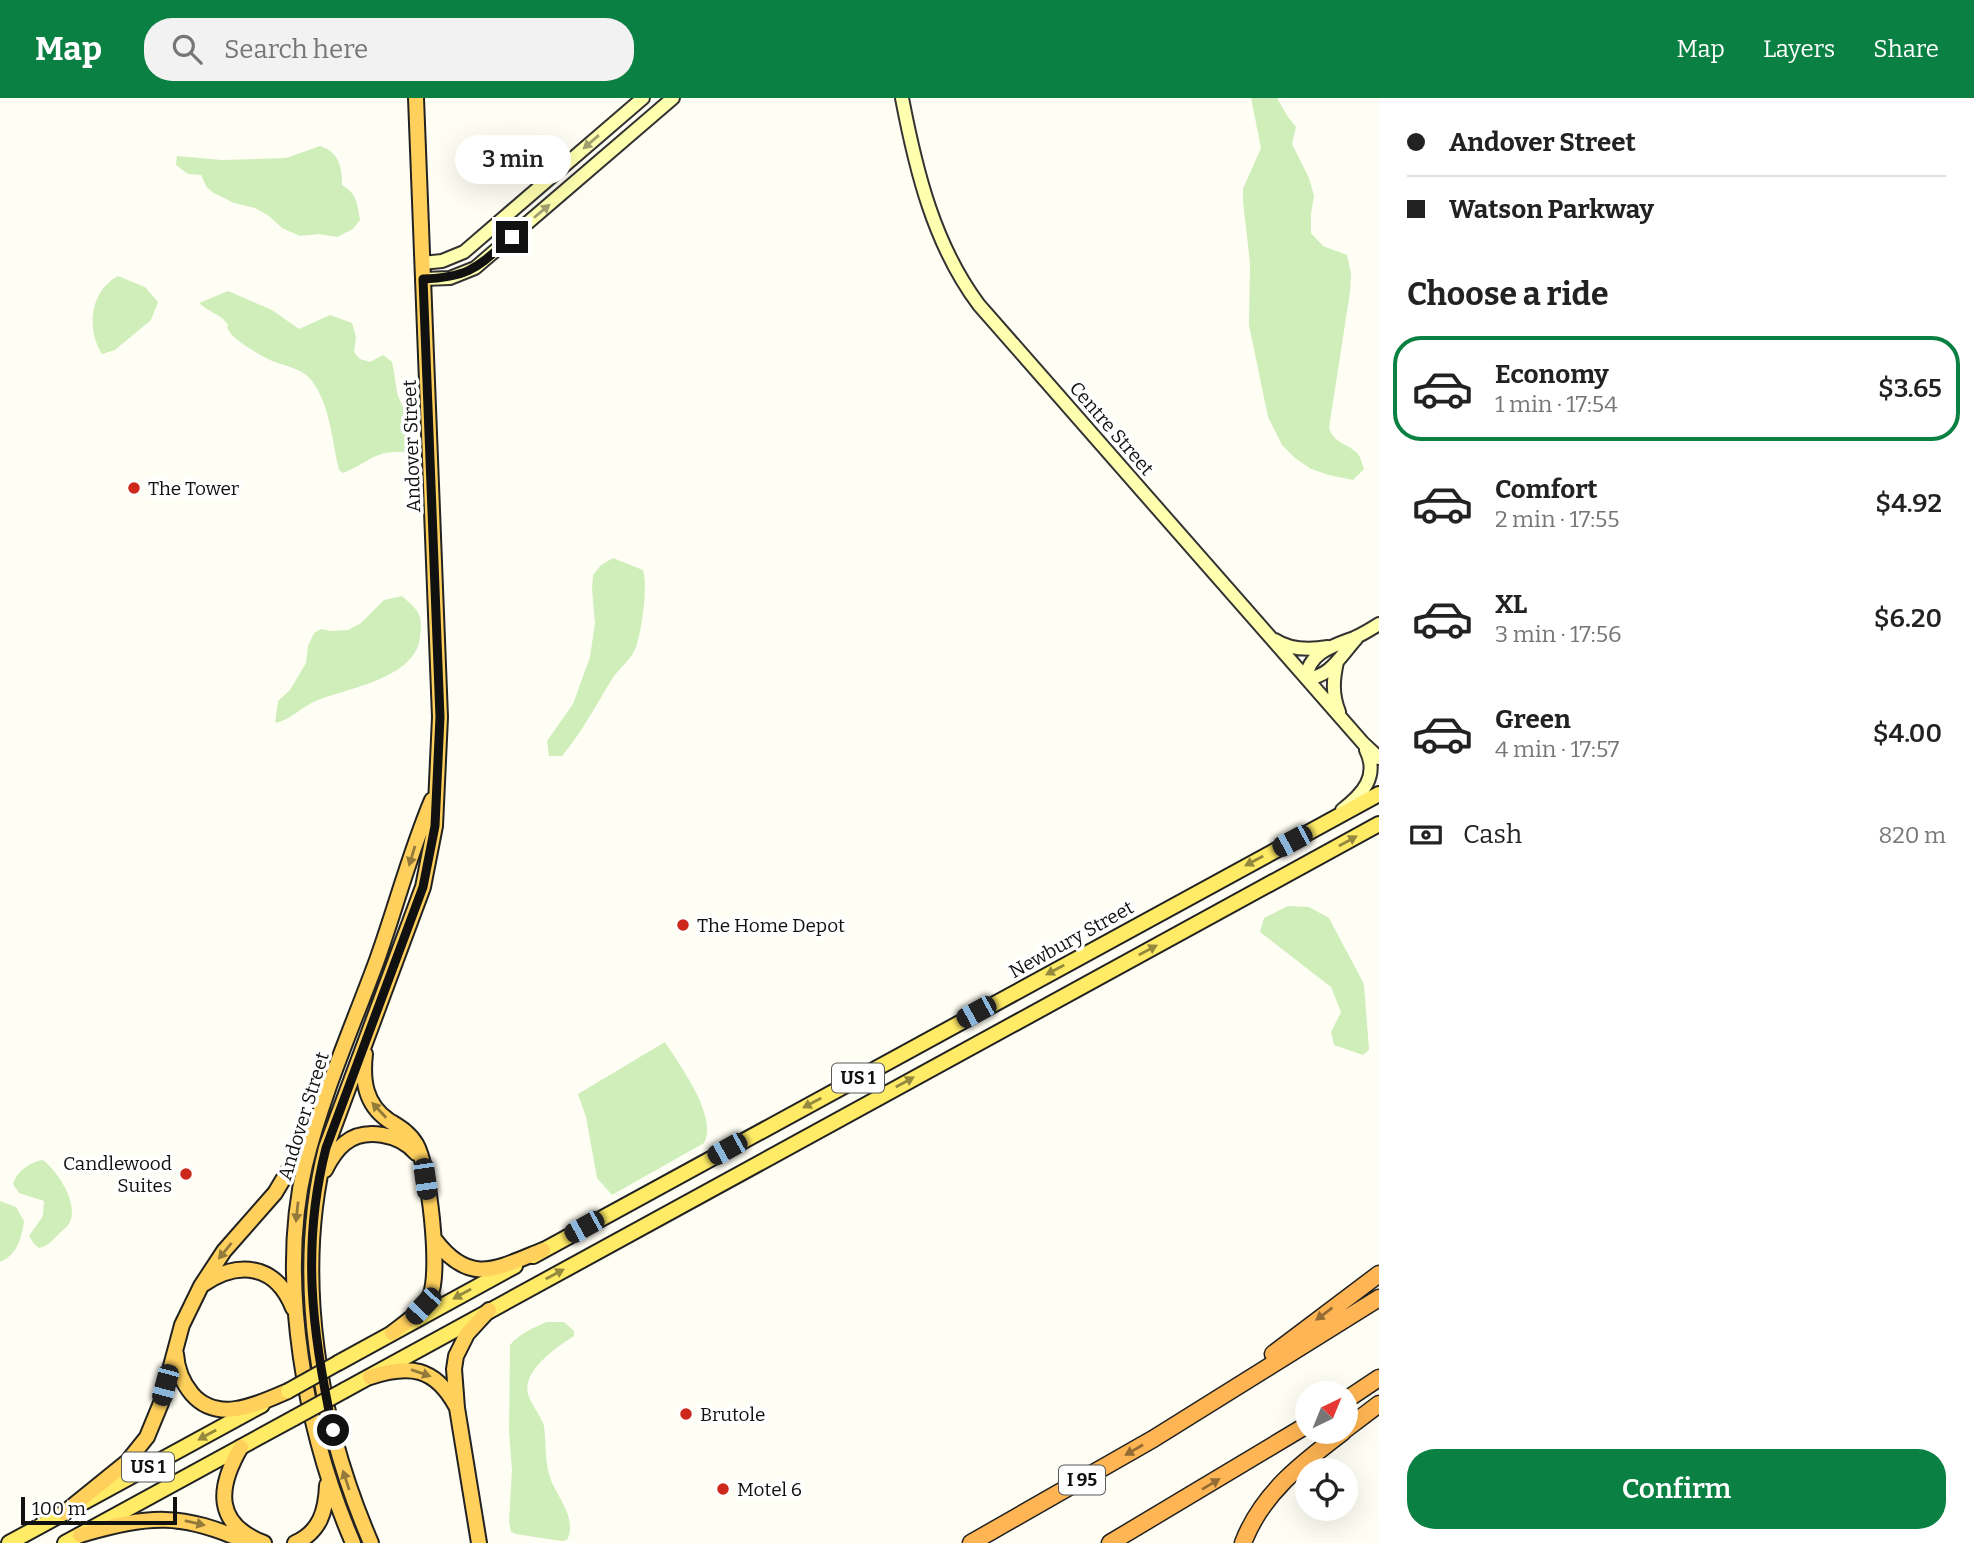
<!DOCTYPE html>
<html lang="en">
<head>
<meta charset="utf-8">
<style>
  :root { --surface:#fff; --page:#f2f2f2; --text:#222; --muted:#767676; --line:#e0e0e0; --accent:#0b8043 }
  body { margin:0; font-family:Bitter,serif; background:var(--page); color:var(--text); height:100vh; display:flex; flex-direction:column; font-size:26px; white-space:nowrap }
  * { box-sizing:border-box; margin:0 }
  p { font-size:23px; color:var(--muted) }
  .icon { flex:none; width:38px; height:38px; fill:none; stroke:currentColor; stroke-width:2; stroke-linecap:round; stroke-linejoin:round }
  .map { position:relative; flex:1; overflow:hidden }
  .panel { display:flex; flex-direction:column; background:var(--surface); width:595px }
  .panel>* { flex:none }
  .top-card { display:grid; align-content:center; height:154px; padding:0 28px; background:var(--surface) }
  .needle { width:46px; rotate:43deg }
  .tools { position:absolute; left:1295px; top:1283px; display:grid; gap:14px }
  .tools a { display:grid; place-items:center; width:63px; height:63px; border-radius:50%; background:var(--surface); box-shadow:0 7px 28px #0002; font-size:35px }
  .scale { position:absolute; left:21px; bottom:18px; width:156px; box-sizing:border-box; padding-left:7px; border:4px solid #111; border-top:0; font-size:19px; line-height:24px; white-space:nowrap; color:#111; -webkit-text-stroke:5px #fff; paint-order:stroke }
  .end { position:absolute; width:32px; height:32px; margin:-16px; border:9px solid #111; background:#fff; box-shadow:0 0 0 4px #fff }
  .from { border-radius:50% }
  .bubble { position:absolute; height:49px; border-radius:24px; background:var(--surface); box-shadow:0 7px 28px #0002; font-size:23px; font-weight:600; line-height:49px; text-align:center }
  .car { position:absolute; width:21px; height:42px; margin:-21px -10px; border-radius:9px; box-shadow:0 0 5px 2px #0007; background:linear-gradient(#222 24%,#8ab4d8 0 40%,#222 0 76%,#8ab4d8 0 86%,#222 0) }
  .top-card b { display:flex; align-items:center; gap:24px; height:66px; font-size:26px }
  .top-card b+b { border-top:2px solid var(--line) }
  .top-card i { width:18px; height:18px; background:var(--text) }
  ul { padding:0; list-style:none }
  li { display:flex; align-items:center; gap:21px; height:105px; margin:0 14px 10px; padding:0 14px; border:4px solid transparent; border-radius:28px }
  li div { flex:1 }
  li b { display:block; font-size:26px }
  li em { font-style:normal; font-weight:600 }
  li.current { border-color:var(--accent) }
  li>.icon { width:63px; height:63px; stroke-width:1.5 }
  h2 { padding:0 28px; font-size:32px; line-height:84px }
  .pay { display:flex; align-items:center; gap:18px; height:77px; padding:0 28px; font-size:26px }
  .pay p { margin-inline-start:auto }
  .primary-button { display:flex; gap:14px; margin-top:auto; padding:14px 28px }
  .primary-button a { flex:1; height:80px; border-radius:28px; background:var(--accent); color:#fff; font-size:28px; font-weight:600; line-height:80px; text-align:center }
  header { display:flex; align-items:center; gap:42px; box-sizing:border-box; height:98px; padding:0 35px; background:var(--accent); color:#fff }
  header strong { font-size:33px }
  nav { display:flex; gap:38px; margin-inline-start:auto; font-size:24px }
  .search { width:490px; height:63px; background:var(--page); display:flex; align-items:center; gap:18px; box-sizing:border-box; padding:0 24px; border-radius:28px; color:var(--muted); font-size:26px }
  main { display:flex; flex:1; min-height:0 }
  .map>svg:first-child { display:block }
</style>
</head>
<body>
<header>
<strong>Map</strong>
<div class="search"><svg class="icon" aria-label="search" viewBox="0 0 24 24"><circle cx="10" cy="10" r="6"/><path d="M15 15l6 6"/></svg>Search here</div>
<nav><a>Map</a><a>Layers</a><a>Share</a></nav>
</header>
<main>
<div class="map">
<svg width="1379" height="1445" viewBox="0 0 1379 1445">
  <rect width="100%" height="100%" fill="#fffef5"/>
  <!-- green -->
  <path fill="#cfeeba" d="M1251 0H1277L1288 19 1296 29 1292 46 1309 80 1314 98 1311 116V135L1323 148 1347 157 1351 175 1350 194 1329 330C1334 345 1346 345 1356 354 1361 358 1362 366 1364 371L1353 382 1329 377 1311 371 1295 360 1282 347 1268 319 1249 227 1250 165 1243 103V91L1261 50Z
    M320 48C339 54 342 68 342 87 357 96 357 104 360 122L353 131 337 139 319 136 300 138 282 130 269 118 255 110 234 105 212 94 206 88 201 77 188 76 176 67 177 58 222 62 286 60Z
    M118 178 145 189 158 204 151 222 115 252 102 256C86 231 90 193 118 178Z
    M228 193 272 212 299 231 330 217 352 225 356 239 354 254 360 261 370 264 383 257 392 264C395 275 395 287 398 298 406 320 423 328 405 354 374 352 369 365 343 375L339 372C332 343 330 307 312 283 301 268 279 268 264 259 254 253 235 243 229 233 224 225 232 231 225 223 219 216 207 213 199 205Z
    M613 460 643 472C648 488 642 529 637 546 633 561 620 569 612 581 596 607 582 634 562 658H549L547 643 573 606 590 559 595 525 592 492 593 477 601 467Z
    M402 498C419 513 423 516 420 539 416 580 349 590 318 602 302 608 291 622 275 625L278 603 290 592 306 565 308 548 314 535 321 531 331 533 348 532 361 525 384 502Z
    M1288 808 1309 809 1329 820 1364 886 1369 952 1363 957 1334 947 1331 934 1341 914 1331 889 1260 834 1264 820Z
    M665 944C680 968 718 1018 704 1045L612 1097 597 1080 586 1019 578 996Z
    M43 1062C58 1074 80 1106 69 1126 66 1130 60 1134 57 1138 50 1144 48 1148 39 1150L34 1146 29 1138 43 1118 44 1103 19 1095 13 1086C17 1073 30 1064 43 1062Z
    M0 1103 16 1109 24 1123C22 1140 17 1157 0 1164Z
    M547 1224H564L574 1233V1238C557 1249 519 1274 529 1299 533 1309 541 1318 544 1328 546 1342 545 1357 548 1372 552 1395 579 1418 567 1442L561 1443 516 1436 511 1434 509 1423 512 1372 509 1334 510 1247C519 1236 534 1229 547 1224Z"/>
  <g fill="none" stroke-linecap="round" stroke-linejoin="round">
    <!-- secondary casing -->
    <g stroke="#333" stroke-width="16">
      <path id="secondary" d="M902 0C916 73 934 147 979 207L1363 645 1379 660
        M422 165 442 163 464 154 643 0
        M423 181 450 180 475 170 673 0
        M1275 542C1290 552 1310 552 1328 549
        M1337 564C1333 582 1332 596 1339 614
        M1306 580C1309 554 1333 548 1354 540 1363 536 1371 531 1379 526
        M1306 580C1329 581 1342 556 1356 541
        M1342 712C1363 696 1379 678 1366 652"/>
    </g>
    <!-- primary casing -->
    <g stroke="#222" stroke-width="18">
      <path id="primary" d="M533 1158 1379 696
        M338 1265 515 1168
        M345 1292 1379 726
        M9 1445 262 1307
        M65 1445 294 1320"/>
    </g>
    <!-- trunk casing -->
    <g stroke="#222" stroke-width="18">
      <path id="trunk" d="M365 956C362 982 365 1006 388 1022 399 1029 409 1034 416 1046 429 1067 441 1175 430 1198 422 1214 406 1224 392 1235
        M325 1072C330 1062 336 1052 345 1045 365 1029 400 1036 416 1055
        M435 1142C470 1188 496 1171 543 1152
        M202 1187C238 1162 276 1166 293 1210
        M176 1256C177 1271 182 1284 192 1296 218 1326 258 1306 288 1293
        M370 1279C409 1266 435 1269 456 1308
        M241 1349C217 1390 214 1426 264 1445
        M64 1415 127 1364 147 1339 161 1305 182 1227 201 1188 224 1153 275 1095 306 1043
        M80 1437C150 1417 181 1414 249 1445
        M295 1445C320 1434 326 1413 327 1387
        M353 1445C306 1336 277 1184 305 1067 322 997 352 930 377 862 396 809 410 754 432 702
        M371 1445C319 1324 293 1180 326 1050L423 789 435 728 440 619 416 0
        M479 1445 457 1310 454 1271 456 1258 467 1236 489 1212"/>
    </g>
    <!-- motorway casing -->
    <g stroke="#222" stroke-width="19">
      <path id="motorway" d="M1273 1256 1379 1176
        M1346 1302 1379 1280
        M1346 1331 1379 1306
        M971 1445 1153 1341 1379 1200
        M1110 1445 1307 1327
        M1243 1445C1262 1395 1302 1365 1343 1334"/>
    </g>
    <!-- secondary -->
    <use href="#secondary" stroke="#ffffb0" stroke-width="12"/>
    <!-- primary -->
    <use href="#primary" stroke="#ffeb65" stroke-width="14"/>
    <!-- trunk -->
    <use href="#trunk" stroke="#ffd05c" stroke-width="14"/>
    <!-- motorway -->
    <use href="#motorway" stroke="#ffb553" stroke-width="16"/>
    <!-- primary-bridge casing -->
    <g stroke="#222" stroke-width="18" stroke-linecap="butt">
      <path id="primary-bridge" d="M288 1293 338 1265
        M294 1320 345 1292"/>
    </g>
    <!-- primary-bridge -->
    <use href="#primary-bridge" stroke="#ffeb65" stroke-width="14"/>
  </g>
  <!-- one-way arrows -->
  <defs><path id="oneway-solid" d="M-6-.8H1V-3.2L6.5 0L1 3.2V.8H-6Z" transform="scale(1.75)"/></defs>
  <g fill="#a0a070">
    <use href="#oneway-solid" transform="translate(591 44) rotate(139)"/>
    <use href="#oneway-solid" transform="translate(542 113) rotate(-40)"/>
  </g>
  <g fill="#94893f">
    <use href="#oneway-solid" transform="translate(1348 743) rotate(-29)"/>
    <use href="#oneway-solid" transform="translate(1254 763) rotate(152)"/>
    <use href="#oneway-solid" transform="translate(1148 852) rotate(-28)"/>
    <use href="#oneway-solid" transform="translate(1055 872) rotate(152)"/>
    <use href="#oneway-solid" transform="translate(905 984) rotate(-29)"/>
    <use href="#oneway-solid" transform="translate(812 1005) rotate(152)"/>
    <use href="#oneway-solid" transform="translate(555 1176) rotate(-28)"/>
    <use href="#oneway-solid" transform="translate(462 1196) rotate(151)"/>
    <use href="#oneway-solid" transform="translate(207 1337) rotate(151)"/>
  </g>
  <g fill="#947a3a">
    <use href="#oneway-solid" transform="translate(412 758) rotate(107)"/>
    <use href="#oneway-solid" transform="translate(379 1012) rotate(-133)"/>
    <use href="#oneway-solid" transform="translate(297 1114) rotate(96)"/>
    <use href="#oneway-solid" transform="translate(225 1153) rotate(129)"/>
    <use href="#oneway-solid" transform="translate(421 1275) rotate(19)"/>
    <use href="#oneway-solid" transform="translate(346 1382) rotate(-108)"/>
    <use href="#oneway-solid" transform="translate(195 1425) rotate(13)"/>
  </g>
  <g fill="#946b35">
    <use href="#oneway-solid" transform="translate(1324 1216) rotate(143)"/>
    <use href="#oneway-solid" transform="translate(1134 1352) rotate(150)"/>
    <use href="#oneway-solid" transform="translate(1211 1386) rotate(-31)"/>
  </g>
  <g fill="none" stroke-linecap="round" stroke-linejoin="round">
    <!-- route -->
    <path stroke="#111" stroke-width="9" d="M333 1332C312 1235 301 1148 326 1050L423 789 435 728 440 619 423 181C471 179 477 169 512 139"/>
  </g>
  <!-- markers -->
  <g fill="#ce271b" stroke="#fff" stroke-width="2.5">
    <circle cx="134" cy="390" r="7"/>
    <circle cx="683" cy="827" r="7"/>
    <circle cx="186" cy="1076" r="7"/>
    <circle cx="686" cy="1316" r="7"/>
    <circle cx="723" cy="1391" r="7"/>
  </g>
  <g text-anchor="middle" stroke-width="7" stroke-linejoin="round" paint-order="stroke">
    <!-- shield labels -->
    <g fill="#fff" stroke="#585858" stroke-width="2">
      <rect x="832" y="965.5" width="52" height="29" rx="5"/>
      <rect x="122" y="1354.5" width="52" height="29" rx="5"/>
      <rect x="1059" y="1367.5" width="46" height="29" rx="5"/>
    </g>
    <g font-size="18" font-weight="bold" fill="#111">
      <text x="858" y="986">US 1</text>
      <text x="148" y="1375">US 1</text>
      <text x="1082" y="1388">I 95</text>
    </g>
    <!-- street labels -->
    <g font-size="19" fill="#111" stroke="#fff">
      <text transform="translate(1112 330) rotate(49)" y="7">Centre Street</text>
      <text transform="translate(411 348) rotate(-92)" y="7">Andover Street</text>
      <text transform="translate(1071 841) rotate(-29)" y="7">Newbury Street</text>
      <text transform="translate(303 1018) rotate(-73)" y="7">Andover Street</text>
    </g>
    <!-- poi labels -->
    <g font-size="19" fill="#111" stroke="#fff" text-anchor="start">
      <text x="148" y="397">The Tower</text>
      <text x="697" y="834">The Home Depot</text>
      <text x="172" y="1072" text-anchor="end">Candlewood<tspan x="172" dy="22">Suites</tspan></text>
      <text x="700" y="1323">Brutole</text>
      <text x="737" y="1398">Motel 6</text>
    </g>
  </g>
</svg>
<div class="tools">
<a><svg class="needle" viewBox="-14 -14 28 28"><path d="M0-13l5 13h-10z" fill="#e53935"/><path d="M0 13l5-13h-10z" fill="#767676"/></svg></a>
<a><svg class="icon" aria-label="locate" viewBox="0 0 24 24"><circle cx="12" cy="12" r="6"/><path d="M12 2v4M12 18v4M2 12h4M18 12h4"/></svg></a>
</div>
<div class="scale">100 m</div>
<i class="end from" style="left:333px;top:1332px"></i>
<i class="end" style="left:512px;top:139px"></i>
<div class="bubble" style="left:455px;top:37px;width:116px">3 min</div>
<i class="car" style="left:1292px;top:743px;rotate:242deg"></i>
<i class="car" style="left:976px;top:914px;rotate:241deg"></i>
<i class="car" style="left:727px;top:1051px;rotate:241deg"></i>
<i class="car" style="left:425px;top:1081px;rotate:172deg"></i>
<i class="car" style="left:584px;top:1129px;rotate:241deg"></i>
<i class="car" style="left:423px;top:1208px;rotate:223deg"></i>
<i class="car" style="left:165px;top:1287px;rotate:195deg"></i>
</div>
<section class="panel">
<div class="top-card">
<b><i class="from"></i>Andover Street</b>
<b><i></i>Watson Parkway</b>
</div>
<h2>Choose a ride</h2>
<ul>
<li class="current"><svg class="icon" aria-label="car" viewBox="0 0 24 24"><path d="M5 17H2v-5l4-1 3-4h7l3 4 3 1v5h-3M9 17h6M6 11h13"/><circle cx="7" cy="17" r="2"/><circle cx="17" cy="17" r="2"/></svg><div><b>Economy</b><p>1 min · 17:54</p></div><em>$3.65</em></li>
<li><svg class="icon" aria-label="car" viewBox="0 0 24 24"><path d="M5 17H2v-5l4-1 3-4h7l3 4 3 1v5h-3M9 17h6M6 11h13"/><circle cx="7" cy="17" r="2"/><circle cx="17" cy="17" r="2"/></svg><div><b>Comfort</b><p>2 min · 17:55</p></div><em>$4.92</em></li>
<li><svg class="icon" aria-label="car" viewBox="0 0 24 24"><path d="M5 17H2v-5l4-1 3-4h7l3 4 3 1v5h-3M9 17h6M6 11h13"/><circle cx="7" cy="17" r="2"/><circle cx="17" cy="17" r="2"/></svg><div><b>XL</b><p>3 min · 17:56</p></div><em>$6.20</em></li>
<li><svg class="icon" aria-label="car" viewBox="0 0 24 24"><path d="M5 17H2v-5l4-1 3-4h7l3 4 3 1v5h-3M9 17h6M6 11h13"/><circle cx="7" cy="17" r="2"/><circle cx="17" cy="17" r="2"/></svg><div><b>Green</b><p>4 min · 17:57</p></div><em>$4.00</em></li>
</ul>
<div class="pay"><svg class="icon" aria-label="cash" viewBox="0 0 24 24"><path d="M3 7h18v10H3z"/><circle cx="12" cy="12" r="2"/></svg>Cash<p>820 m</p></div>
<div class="primary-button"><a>Confirm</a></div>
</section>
</main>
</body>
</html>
